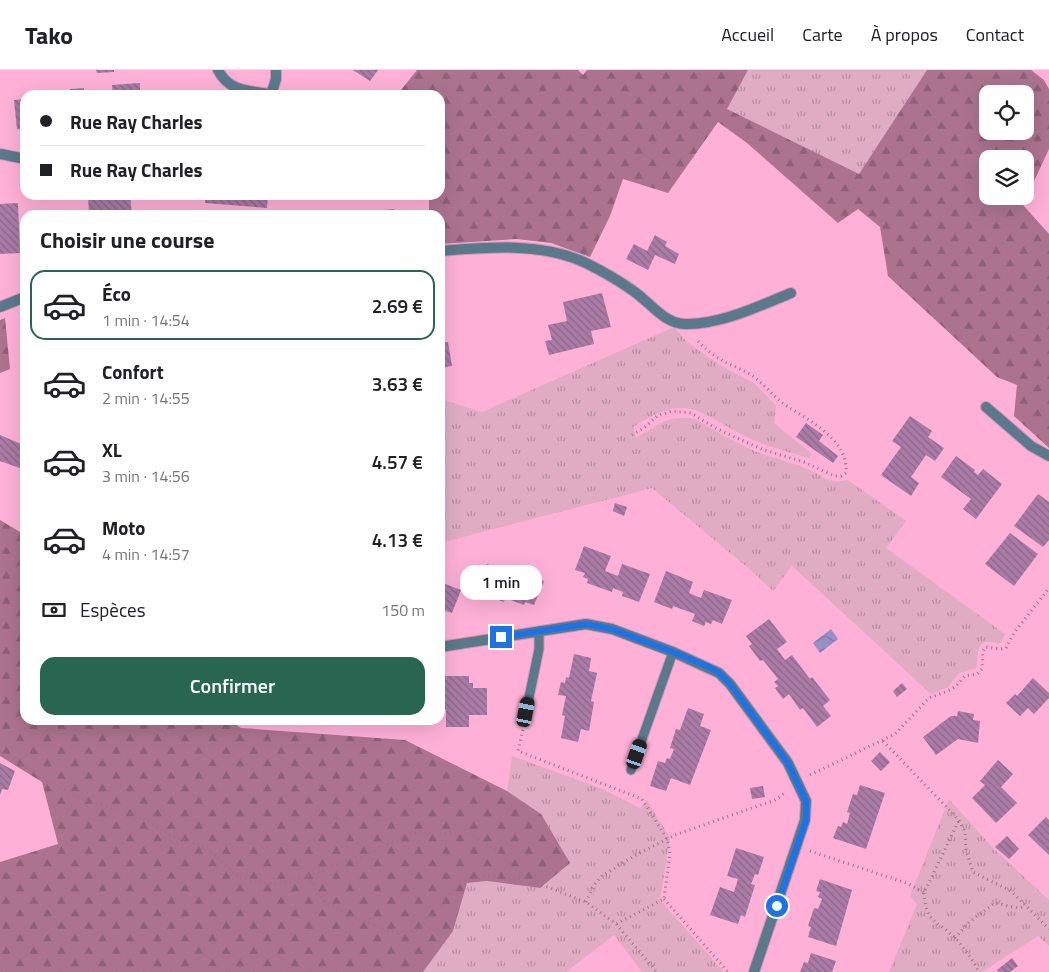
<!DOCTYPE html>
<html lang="fr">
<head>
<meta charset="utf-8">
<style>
  :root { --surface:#fff; --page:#f6f6f6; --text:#202124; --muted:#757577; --line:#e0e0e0; --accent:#286652 }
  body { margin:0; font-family:"Titillium Web",sans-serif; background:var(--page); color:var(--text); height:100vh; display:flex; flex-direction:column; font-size:19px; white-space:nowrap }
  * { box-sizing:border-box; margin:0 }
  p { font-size:16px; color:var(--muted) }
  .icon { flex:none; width:28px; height:28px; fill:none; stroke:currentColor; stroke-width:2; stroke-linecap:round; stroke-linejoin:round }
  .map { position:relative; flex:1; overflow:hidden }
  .drawer { position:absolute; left:20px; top:140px; width:425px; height:515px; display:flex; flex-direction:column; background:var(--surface); border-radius:15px; box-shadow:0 5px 20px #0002 }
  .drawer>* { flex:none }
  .guide { position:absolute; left:20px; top:20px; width:425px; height:110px; border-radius:15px; box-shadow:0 5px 20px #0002; display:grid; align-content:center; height:110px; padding:0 20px; background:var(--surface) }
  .fabs { position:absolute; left:979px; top:15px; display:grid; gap:10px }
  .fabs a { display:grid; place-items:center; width:55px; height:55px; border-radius:10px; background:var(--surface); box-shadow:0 5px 20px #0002; font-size:25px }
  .end { position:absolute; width:22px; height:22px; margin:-11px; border:6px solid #1a73e8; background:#fff; box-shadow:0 0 0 2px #fff }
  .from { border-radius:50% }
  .bubble { position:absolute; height:35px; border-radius:15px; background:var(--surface); box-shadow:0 5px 20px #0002; font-size:16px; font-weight:600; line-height:35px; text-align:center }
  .car { position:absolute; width:15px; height:30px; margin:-15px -8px; border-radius:6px; box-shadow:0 0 4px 1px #0007; background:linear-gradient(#222 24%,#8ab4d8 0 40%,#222 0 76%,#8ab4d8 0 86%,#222 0) }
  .guide b { display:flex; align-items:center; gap:18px; height:48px; font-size:19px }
  .guide b+b { border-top:1px solid var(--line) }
  .guide i { width:12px; height:12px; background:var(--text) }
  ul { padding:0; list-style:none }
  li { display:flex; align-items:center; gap:15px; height:70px; margin:0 10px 8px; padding:0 10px; border:2px solid transparent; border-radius:15px }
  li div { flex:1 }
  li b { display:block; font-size:19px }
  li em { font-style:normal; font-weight:600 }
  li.current { border-color:var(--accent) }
  li>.icon { width:45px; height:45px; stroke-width:1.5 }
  h2 { padding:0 20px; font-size:22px; line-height:60px }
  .pay { display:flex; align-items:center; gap:12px; height:55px; padding:0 20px; font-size:19px }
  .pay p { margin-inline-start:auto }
  .cta { display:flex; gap:10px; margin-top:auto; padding:10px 20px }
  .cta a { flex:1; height:58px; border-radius:15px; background:var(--accent); color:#fff; font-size:20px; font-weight:600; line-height:58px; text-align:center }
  header { display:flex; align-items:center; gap:30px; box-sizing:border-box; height:70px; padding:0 25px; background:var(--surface); border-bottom:1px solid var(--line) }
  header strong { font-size:24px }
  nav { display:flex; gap:28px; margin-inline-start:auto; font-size:18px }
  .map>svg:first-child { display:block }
</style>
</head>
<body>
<header>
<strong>Tako</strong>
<nav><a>Accueil</a><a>Carte</a><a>À propos</a><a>Contact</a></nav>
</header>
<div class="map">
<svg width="1049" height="902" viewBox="0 0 1049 902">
  <defs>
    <pattern id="grass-tufts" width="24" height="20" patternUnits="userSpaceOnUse" patternTransform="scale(1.25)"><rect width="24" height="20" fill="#dfacc4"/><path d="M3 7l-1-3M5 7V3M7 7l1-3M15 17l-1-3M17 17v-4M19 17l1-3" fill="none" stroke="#b78ca0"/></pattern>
    <pattern id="forest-firs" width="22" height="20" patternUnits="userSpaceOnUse" patternTransform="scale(1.25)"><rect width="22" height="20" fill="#ac738f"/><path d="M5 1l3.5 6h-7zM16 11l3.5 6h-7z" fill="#8e5f76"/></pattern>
    <pattern id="water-waves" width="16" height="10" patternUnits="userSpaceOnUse" patternTransform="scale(1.25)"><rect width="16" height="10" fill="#9690c7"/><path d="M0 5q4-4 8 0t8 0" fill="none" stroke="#7c76a3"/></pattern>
    <pattern id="building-back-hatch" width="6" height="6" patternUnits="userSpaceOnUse" patternTransform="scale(1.25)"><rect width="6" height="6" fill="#a97ca6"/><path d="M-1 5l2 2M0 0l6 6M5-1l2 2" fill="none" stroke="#8c6688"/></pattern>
  </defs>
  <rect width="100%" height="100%" fill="#feb0d6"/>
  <!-- grass -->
  <path fill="url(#grass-tufts)" d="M748 0H927L859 105 727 39Z
    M674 257 687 272 717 293 755 314 776 336 774 353 812 384 809 388C788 382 767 377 747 367 696 342 689 321 633 357L636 368C660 355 665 345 695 349 713 359 731 370 750 379 768 387 787 391 805 398 824 405 826 415 848 410L906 451 886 478 1005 564 1001 573C996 574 990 571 985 572 975 575 979 591 976 598L959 603 948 617 931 624 792 496 773 521 753 502 652 418 440 473V329L482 342Z
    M512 686 600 718 640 738 647 730 670 768 660 830 724 902H642L614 865 566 902H423L453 861 467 813 487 811 540 818 541 744 507 721Z
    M949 729 994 779 1049 830V876L1038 866 982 902H889L917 834 910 826Z"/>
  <!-- forest -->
  <path fill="url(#forest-firs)" fill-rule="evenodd" d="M417 0H578L583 5 587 0H748L727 39 859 104 927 0H1031L1044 10 1049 19V79L1023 135 1049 164V378L1014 346 1017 315 997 307 888 206 880 157 858 139 838 153 747 73 718 52 668 123 623 109 610 146 590 187 551 173 517 169 440 174V145H429V125H440V25H397ZM988 24H1025V61H988ZM988 89H1025V126H988Z
    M5 248 10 299 0 303V250Z
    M0 450 25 465V650H229L241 658 405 670 507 721 541 744 570 793 540 818 487 811 467 813 453 861 423 902H0V792L58 774 42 712 0 686Z"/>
  <!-- water -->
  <path fill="url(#water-waves)" d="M831 559 838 569 820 583 813 573Z"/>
  <!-- building -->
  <path fill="url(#building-back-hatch)" d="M96 0H114V2L97 3Z
    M353 0H378L370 11Z
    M140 13V25H113L112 15Z
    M84 18V25H71L70 19Z
    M25 29V59H17L14 30Z
    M88 125H130L132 145H89Z
    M206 125H268L267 138 205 133Z
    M18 133 20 183 0 184V134Z
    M394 139V145H362L361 142Z
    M655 165 667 172 665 176 679 184 675 194 655 185 648 200 626 189 634 174 647 181Z
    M602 223 611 257 591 261 594 274 549 285 545 271 552 270 548 255 567 251 563 232Z
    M448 272 452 296 440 298V273Z
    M910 346 932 361 928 367 944 378 935 391 926 385 911 407 919 413 911 426 881 405 901 377 892 371Z
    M806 353 823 365 819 371 838 386 833 393 796 367Z
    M0 365 21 374 25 372V400L0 391Z
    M956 386 975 400 974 402 978 405 983 399 1002 414 976 449 963 439 971 429 941 407Z
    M1038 424 1049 432V470L1043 477 1014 456Z
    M615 433 627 437 624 446 613 441Z
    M1010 463 1038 484 1014 516 985 494Z
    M584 476 611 486 605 501 618 506 622 494 650 504 639 532 622 526 623 522 613 518 612 522 587 513 588 509 583 507 585 503 575 500Z
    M487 494 515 504 516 501 544 511 534 535 525 532 524 535 505 528 504 532 486 525 485 528 476 524Z
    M666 501 693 512 689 523 701 528 704 520 732 530 722 554 713 550 711 554 706 552 704 556 692 551 695 544 673 536 672 539 654 532Z
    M440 512 461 520 452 543 443 540 440 546Z
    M769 549 787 572 777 579 785 590 792 585 810 609 812 607 830 630 823 636 831 646 817 657 803 638 800 640 789 624 783 629 775 618 778 616 774 612 778 609 763 590 760 591 749 576 752 574 746 566Z
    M574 584 591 588 589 601 597 603 591 631 594 632 589 661 581 659 578 672 561 668 565 646 562 645 566 626 558 625 561 612 565 613 566 607 569 608Z
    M440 606H469V613H473V618H487V645H469V657H446V640H440Z
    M1033 608 1049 623V628L1034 644 1028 638 1020 646 1006 633 1015 624 1017 626Z
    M902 613 907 619 897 627 893 621Z
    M688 638 704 644 700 656 711 660 690 715 671 708 666 721 650 716 658 691 665 693 667 688 670 689 674 679 670 678 676 659 680 660Z
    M958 641 974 644 973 650 980 651 978 673 958 669 936 685 923 667 951 646H957Z
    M880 682 890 692 881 701 871 691Z
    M998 690 1013 704 1001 717 1017 733 996 753 972 728 985 715 980 711Z
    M0 693 15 701 8 720 2 719 0 725Z
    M860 715 885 723 866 779 833 768 838 756 841 757 843 752 847 754 850 743 847 742 853 724 857 725Z
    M763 716 765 727 752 729 750 718Z
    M1046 747 1049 750V785L1028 765Z
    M1007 766 1019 779 1009 789 995 777Z
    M736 778 764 787 758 805 755 804 751 814 755 815 745 847 741 845 738 854 710 845 720 817 734 822 738 809 727 806Z
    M820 809 852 820 836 876 808 867 811 857 808 856 814 838 818 839 822 829 818 827 820 822 816 821Z
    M811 883 836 891 832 902H800L804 892 808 893Z
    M1012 888 1018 896 1010 902H999L997 900Z"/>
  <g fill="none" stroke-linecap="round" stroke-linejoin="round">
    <!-- service casing -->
    <g stroke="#d793b4" stroke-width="11">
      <path id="service" d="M526 642 539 579V561
        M631 700 673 582"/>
    </g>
    <!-- minor casing -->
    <g stroke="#d793b4" stroke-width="12">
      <path id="minor" d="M218 0C229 22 250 21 271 24
        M271 25 276 9V0
        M1 84 25 89
        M440 181C488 177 542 172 586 193 602 201 618 210 632 220 649 231 664 254 685 254 720 255 759 236 791 223
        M0 237 25 227
        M986 337 1031 376 1049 386
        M440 577 586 554 612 559 673 582 719 603 730 614 788 693 806 731 805 750 754 902"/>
    </g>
    <!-- path -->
    <path stroke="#a56e89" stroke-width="3" stroke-dasharray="1 4" stroke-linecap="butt" d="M632 365 645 357 657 346 672 341 691 343 717 359 764 380 804 392 834 406H841L846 403C849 371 811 351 788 337 774 328 765 314 751 305 742 299 732 296 723 291 713 285 704 278 696 269
      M524 655 518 681 642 729 667 769 670 783 664 829 616 854
      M883 671 959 750 965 762 966 780 973 802 1011 821 1049 859
      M0 681 43 708 81 729 135 745 168 764 208 779 238 807 276 815 307 806 365 785 412 763 468 762 495 779 524 808 586 832 616 854 657 902
      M810 705 895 664 929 628 950 620 956 616 965 606 977 604 982 599 983 581 985 577 1001 579 1006 578 1014 563 1049 518
      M810 781 909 814 924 823 959 750
      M307 806 325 832 359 849 390 862 416 861 440 838 459 812 484 806 523 808
      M924 823C926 854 938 850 956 869 965 879 973 890 979 902
      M664 829 728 902
      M586 832 594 815 602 806 634 786 675 765 775 730 785 723
      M955 868 969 852 995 833 1018 838 1025 837"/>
    <!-- service -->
    <use href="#service" stroke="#587a8a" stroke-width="9"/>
    <!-- minor -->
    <use href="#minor" stroke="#587a8a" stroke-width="10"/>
  </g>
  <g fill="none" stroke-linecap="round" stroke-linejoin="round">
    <!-- route -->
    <path stroke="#1a73e8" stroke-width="6" d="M501 567 586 554 612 559 673 582 709 597 719 603 730 614 788 693 806 731V750L777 836"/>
  </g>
</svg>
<div class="fabs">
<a><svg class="icon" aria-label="locate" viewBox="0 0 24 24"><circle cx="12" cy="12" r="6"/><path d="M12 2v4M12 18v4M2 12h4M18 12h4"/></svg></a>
<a><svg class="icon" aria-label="layers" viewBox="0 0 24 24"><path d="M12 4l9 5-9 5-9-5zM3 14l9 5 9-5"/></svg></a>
</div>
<i class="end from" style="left:777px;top:836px"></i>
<i class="end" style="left:501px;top:567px"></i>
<div class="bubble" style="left:460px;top:495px;width:82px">1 min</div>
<i class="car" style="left:526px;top:642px;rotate:11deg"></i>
<i class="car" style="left:637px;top:684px;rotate:19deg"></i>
<div class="guide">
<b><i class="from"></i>Rue Ray Charles</b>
<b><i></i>Rue Ray Charles</b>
</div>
<section class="drawer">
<h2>Choisir une course</h2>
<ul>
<li class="current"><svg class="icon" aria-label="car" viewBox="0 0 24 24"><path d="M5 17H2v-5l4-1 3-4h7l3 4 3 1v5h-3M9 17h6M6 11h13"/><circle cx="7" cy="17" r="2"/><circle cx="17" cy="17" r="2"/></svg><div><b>Éco</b><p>1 min · 14:54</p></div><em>2.69 €</em></li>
<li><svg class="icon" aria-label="car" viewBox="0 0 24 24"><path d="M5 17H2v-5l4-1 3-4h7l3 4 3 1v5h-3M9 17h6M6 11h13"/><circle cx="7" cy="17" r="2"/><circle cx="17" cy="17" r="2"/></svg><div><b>Confort</b><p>2 min · 14:55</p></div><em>3.63 €</em></li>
<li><svg class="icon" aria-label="car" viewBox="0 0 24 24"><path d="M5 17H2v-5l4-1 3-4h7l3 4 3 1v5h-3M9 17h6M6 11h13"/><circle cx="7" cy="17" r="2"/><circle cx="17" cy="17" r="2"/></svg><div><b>XL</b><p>3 min · 14:56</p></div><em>4.57 €</em></li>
<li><svg class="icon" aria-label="car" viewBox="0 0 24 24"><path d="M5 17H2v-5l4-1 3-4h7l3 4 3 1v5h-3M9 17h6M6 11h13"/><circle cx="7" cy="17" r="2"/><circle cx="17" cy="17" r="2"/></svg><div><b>Moto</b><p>4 min · 14:57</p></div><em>4.13 €</em></li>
</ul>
<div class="pay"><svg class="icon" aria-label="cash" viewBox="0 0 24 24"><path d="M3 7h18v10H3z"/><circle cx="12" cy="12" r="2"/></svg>Espèces<p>150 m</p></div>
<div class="cta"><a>Confirmer</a></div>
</section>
</div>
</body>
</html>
